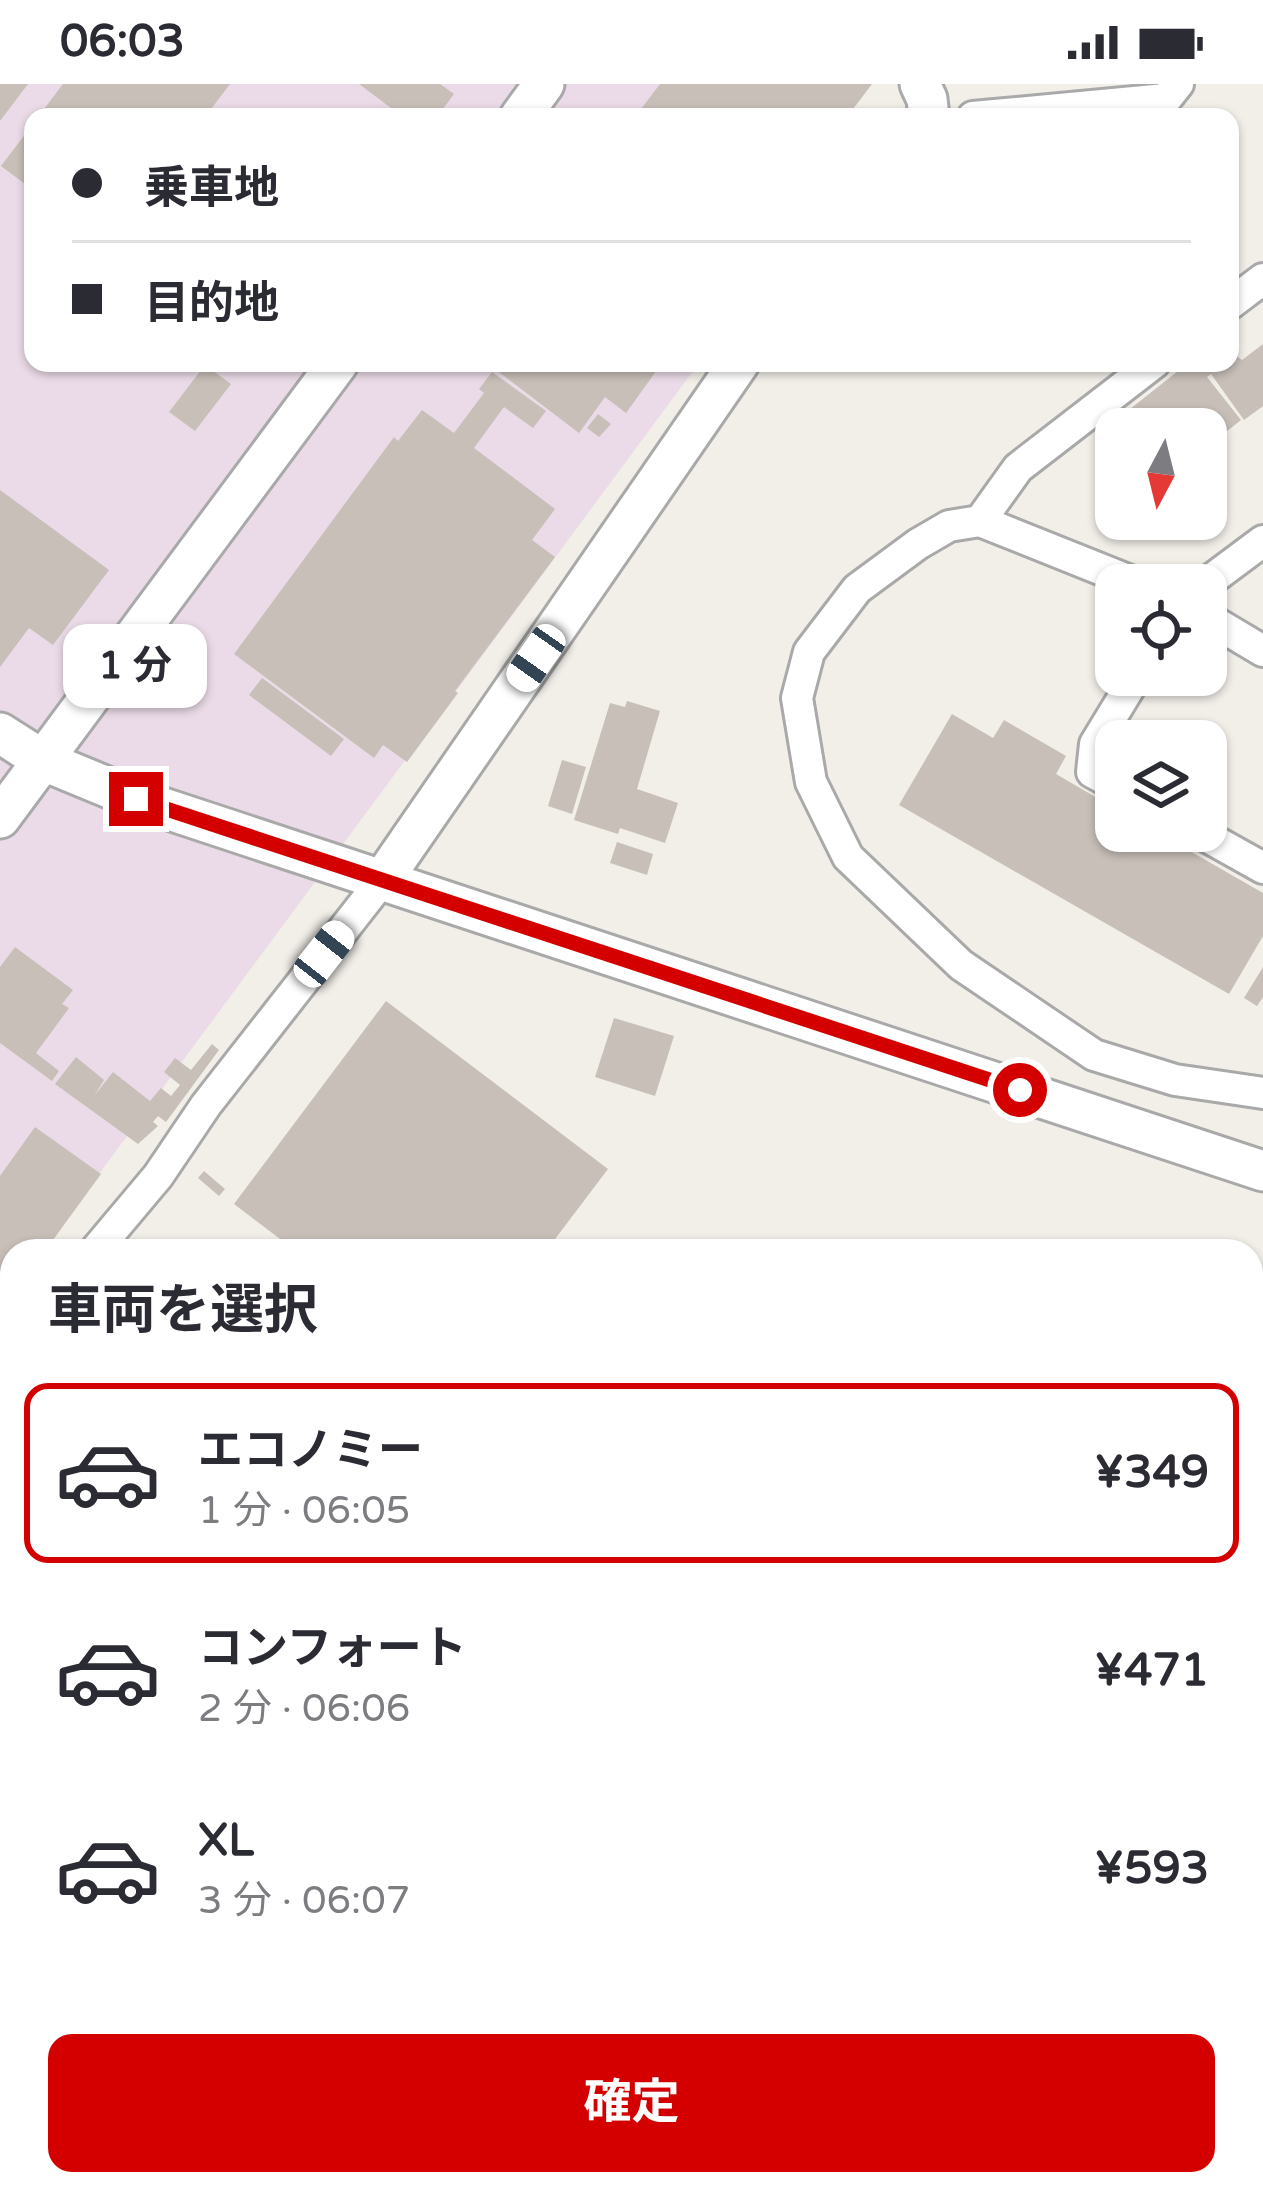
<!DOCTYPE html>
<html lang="ja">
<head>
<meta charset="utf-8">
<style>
  :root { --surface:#fff; --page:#f7f7f7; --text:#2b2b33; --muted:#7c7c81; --line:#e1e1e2; --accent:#d40000 }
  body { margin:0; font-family:"Varela Round","Noto Sans JP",sans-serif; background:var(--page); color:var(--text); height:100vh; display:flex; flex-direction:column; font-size:45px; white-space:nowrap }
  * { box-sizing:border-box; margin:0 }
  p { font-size:39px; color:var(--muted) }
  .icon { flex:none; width:66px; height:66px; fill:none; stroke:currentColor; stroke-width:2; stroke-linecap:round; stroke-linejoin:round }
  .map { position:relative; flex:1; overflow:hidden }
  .side { position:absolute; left:0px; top:1155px; width:1263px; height:957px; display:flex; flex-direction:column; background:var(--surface); border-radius:36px 36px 0 0; box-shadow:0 3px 9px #0004 }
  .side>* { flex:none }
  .banner { position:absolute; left:24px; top:24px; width:1215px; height:264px; border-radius:24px; box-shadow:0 3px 9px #0004; display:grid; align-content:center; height:264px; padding:0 48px; background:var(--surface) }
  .needle { width:78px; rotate:187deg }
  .buttons { position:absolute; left:1095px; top:324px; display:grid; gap:24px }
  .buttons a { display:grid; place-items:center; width:132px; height:132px; border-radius:24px; background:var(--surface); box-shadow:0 3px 9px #0004; font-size:60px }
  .end { position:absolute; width:54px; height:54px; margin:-27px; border:15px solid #d40000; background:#fff; box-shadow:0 0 0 6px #fff }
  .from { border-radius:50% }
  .bubble { position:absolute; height:84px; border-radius:24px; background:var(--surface); box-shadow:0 3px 9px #0004; font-size:39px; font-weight:700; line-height:84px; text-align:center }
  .car { position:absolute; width:36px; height:72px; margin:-36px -18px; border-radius:15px; box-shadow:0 0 9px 3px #0007; background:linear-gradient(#fff 24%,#345 0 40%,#fff 0 76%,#345 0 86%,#fff 0) }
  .banner b { display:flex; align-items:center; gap:42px; height:114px; font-size:45px }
  .banner b+b { border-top:3px solid var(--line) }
  .banner i { width:30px; height:30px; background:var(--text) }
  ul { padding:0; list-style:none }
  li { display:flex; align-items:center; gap:36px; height:180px; margin:0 24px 18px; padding:0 24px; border:6px solid transparent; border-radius:24px }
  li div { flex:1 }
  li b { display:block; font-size:45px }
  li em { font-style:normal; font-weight:700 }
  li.on { border-color:var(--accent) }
  li>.icon { width:108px; height:108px; stroke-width:1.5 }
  h2 { padding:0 48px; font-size:54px; line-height:144px }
  .primary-button { display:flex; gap:24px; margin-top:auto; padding:24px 48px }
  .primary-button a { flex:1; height:138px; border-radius:24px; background:var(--accent); color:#fff; font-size:48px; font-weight:700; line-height:138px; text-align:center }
  .status { display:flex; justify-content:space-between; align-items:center; height:84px; padding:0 60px; background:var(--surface); direction:ltr }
  .status svg { height:33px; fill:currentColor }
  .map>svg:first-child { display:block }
</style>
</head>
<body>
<div class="status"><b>06:03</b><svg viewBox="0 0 49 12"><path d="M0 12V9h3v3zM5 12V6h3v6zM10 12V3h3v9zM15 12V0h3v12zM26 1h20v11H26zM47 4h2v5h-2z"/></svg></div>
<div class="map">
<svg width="1263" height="2110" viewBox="0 0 1263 2110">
  <rect width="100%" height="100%" fill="#f2efe9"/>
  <!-- industrial -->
  <path fill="#ebdbe8" d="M0 0H802L841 33H33V279H699L42 1167H12L0 1225Z"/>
  <!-- building -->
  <path fill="#c7bfb8" d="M0 0H28L0 37Z
    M63 0H230L205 33H38Z
    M359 0H440L454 10 437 33H391L395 27Z
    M660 0H872L847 33H635Z
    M33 40V106L1 82Z
    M1263 260V322L1244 336 1211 290 1207 293 1241 336 1206 364V345H1121L1115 337 1188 279H1230V267L1242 276Z
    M487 279H662L626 329 605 313 579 349Z
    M205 281 231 300 195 347 169 328Z
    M492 288 546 327 533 344 504 323 474 364 555 425 532 456 555 473 455 607 458 609 407 678 383 661 374 674 234 570 394 353 398 357 422 326 454 349 484 309 479 305Z
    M598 330 611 340 599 353 587 344Z
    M0 406 109 486 53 561 29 544 0 583Z
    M262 594 344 655 331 672 249 611Z
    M627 617 660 627 637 705 678 719 665 759 620 744 618 750 574 736 610 619 625 623Z
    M952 630 993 654 1004 636 1066 672 1056 690 1116 725V747H1155L1263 809V852L1229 910 899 721Z
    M562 676 586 683 572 730 548 722Z
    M617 758 653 770 647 791 610 779Z
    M15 863 73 906 62 920 69 924 36 969 59 987 52 997 0 959V883Z
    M1263 883V913L1257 922 1244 914Z
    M386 917 608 1085 546 1167H296L234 1120Z
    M614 934 674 952 655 1012 595 993Z
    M212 960 219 966 166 1038 158 1032 153 1038 158 1042 138 1060 55 1000 76 973 104 996 94 1012 113 988 150 1017 161 1004 171 1012 180 1001 164 988 175 974 191 986Z
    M35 1043 101 1090 45 1167H12V1212L0 1228V1092Z
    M204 1087 225 1105 219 1112 198 1094Z
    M0 1482 12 1491V1582L0 1573Z
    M1263 1587V1738H1261L1258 1709 1251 1700V1594Z
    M374 2100H454L446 2110H366Z
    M458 2100H508L521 2110H450Z
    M564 2100H675L667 2110H576Z"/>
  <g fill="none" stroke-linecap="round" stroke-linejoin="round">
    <!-- minor casing -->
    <g stroke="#a9a9a9" stroke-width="36">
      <path id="minor" d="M973 33 1166 15 1178 0
        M1230 220 1263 195
        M980 437 1018 384 1154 279
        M1140 501 980 437 949 442 918 460 857 505 809 568 797 614 811 698 848 773 961 881 1094 971 1175 996 1263 1009
        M1204 501 1263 457
        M1206 533 1263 567
        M1116 701 1092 688 1095 660 1137 591
        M1197 747 1263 784
        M95 1167 158 1092 206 1021 383 795
        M0 1292 12 1274"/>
    </g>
    <!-- tertiary casing -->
    <g stroke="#a9a9a9" stroke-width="45">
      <path id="tertiary" d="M920 0 927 15 929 33
        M520 33 544 0
        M0 649 44 677 136 715 1263 1087
        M0 734 338 279
        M383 795 739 279
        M1251 1388 1263 1389
        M1251 1848 1263 1865"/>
    </g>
    <!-- minor -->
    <use href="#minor" stroke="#fff" stroke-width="30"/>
    <!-- tertiary -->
    <use href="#tertiary" stroke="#fff" stroke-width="39"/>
  </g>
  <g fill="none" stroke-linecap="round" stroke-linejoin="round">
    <!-- route -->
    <path stroke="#d40000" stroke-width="15" d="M136 715 1020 1006"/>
  </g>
</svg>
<div class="buttons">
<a><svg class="needle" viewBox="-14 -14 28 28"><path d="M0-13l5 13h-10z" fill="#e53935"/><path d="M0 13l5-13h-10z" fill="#7c7c81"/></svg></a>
<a><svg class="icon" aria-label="locate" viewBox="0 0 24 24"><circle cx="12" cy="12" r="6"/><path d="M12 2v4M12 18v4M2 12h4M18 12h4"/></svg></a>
<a><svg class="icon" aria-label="layers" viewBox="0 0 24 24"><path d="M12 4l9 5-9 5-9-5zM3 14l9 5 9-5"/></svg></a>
</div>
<i class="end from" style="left:1020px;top:1006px"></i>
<i class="end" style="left:136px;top:715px"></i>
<div class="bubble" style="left:63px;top:540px;width:144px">1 分</div>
<i class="car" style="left:536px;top:574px;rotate:215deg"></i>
<i class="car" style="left:324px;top:870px;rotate:38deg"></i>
<div class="banner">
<b><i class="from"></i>乗車地</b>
<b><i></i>目的地</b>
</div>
<section class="side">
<h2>車両を選択</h2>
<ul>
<li class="on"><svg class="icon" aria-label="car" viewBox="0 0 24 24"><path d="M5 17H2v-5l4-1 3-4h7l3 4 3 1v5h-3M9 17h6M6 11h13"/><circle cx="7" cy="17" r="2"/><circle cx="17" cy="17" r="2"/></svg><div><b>エコノミー</b><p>1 分 · 06:05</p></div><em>¥349</em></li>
<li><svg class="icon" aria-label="car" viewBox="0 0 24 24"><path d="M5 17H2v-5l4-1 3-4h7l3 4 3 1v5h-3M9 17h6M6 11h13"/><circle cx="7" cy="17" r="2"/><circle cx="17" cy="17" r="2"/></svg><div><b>コンフォート</b><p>2 分 · 06:06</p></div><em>¥471</em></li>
<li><svg class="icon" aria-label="car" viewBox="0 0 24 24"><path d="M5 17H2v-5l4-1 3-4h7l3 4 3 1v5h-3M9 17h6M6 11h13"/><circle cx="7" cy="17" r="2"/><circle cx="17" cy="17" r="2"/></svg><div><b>XL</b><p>3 分 · 06:07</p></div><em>¥593</em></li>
</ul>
<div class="primary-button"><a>確定</a></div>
</section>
</div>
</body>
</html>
